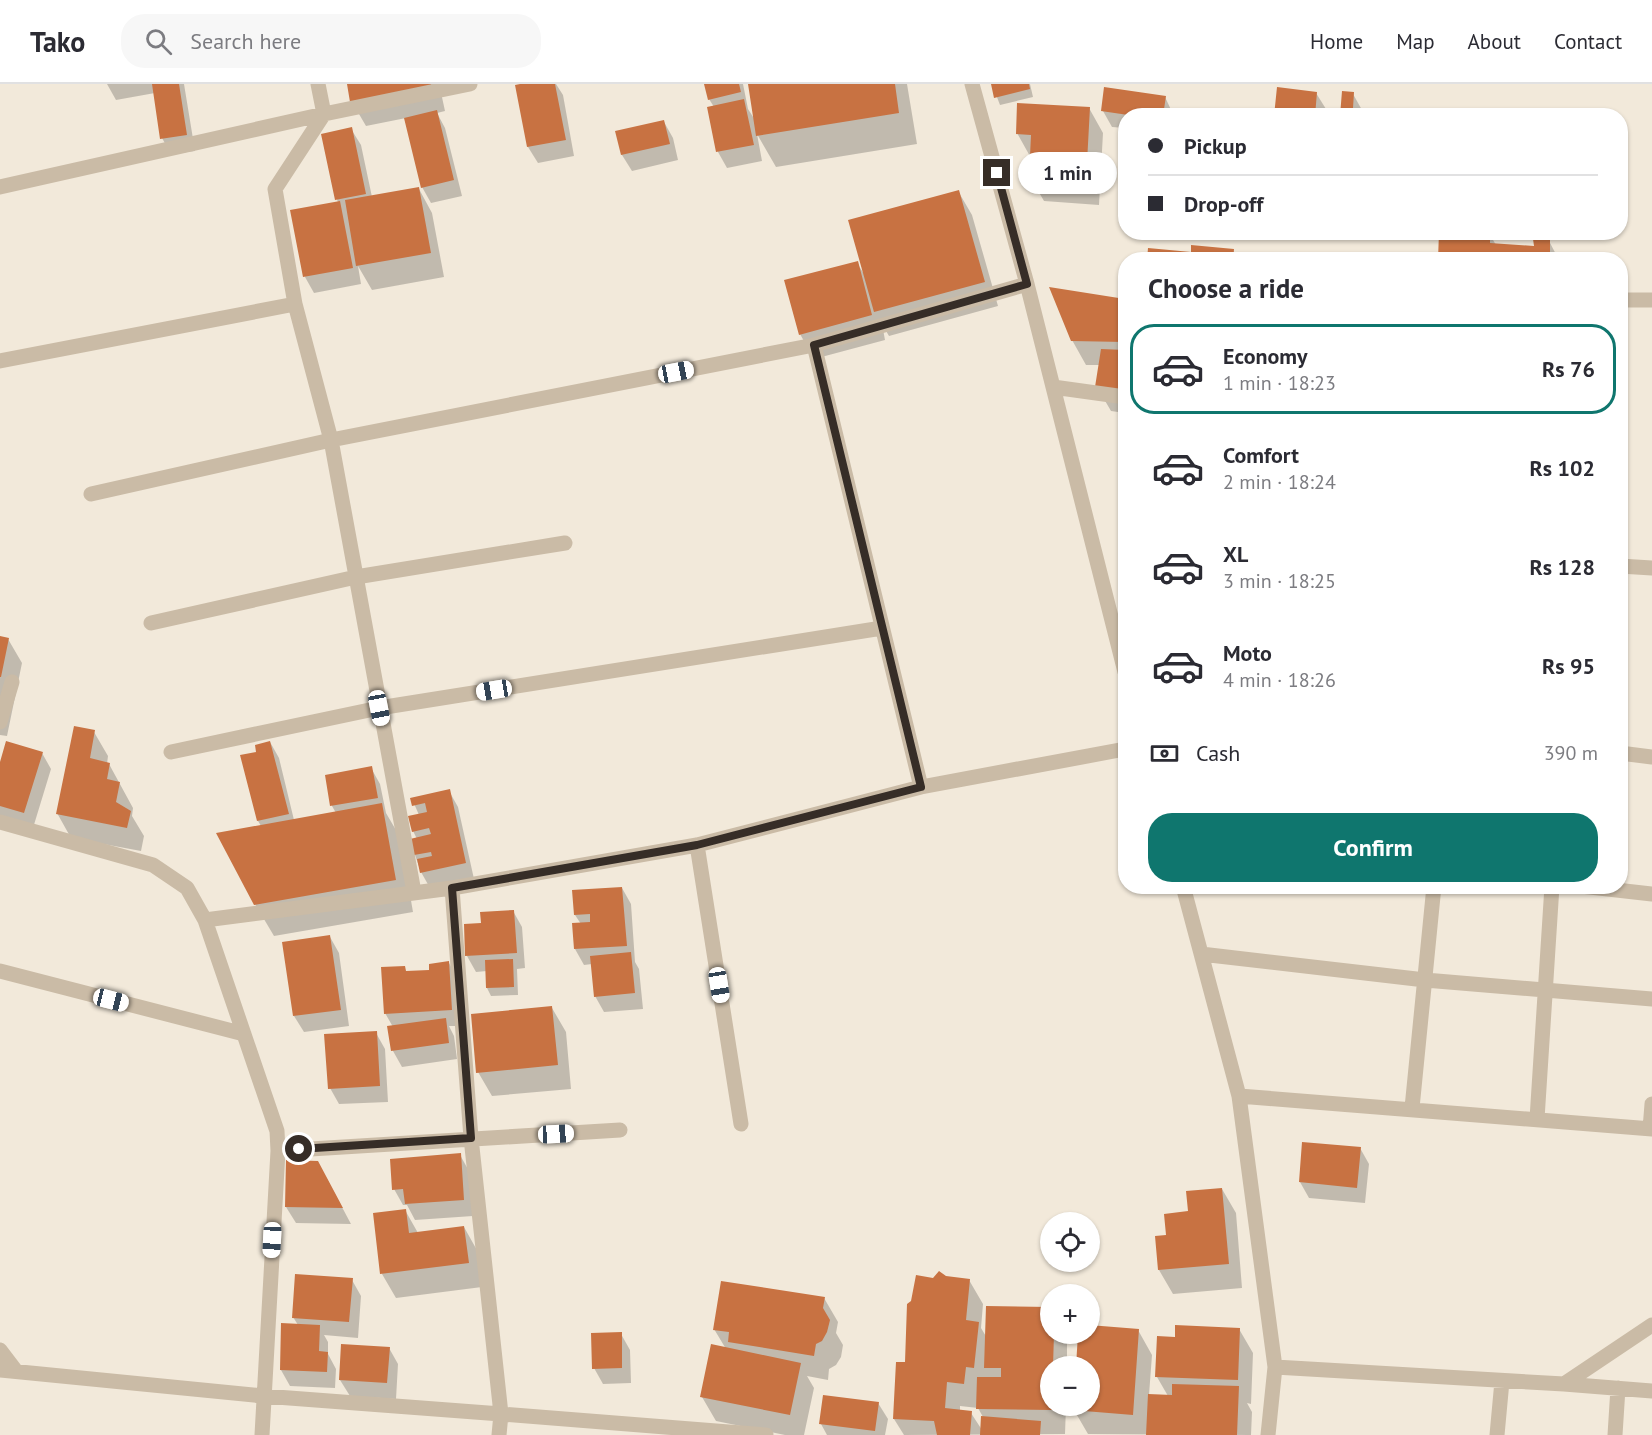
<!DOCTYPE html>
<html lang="en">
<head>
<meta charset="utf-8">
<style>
  :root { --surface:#fff; --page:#f7f7f7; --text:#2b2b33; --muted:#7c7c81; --line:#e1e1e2; --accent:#0f766e }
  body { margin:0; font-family:"PT Sans",sans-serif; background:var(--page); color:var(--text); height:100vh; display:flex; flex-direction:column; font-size:22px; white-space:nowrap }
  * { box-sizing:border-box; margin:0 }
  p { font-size:20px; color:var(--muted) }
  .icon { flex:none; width:33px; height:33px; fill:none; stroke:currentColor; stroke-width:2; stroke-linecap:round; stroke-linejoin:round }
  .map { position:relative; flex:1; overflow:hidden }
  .side { position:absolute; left:1118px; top:168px; width:510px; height:642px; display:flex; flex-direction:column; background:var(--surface); border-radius:24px; box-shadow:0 2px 4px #0004 }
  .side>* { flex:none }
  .banner { position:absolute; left:1118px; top:24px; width:510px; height:132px; border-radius:24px; box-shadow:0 2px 4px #0004; display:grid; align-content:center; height:132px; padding:0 30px; background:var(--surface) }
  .buttons { position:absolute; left:1040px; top:1128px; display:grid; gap:12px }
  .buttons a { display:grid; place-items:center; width:60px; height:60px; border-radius:50%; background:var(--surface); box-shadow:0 2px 4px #0004; font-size:30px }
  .end { position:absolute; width:27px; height:27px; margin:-14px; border:8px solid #362d27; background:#fff; box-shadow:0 0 0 3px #fff }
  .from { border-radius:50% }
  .bubble { position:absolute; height:42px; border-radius:21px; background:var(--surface); box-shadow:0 2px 4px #0004; font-size:20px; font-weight:600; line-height:42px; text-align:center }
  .car { position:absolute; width:18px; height:36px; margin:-18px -9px; border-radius:8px; box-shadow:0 0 4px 2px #0007; background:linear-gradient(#fff 24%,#345 0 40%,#fff 0 76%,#345 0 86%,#fff 0) }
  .banner b { display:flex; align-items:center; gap:21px; height:57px; font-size:22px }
  .banner b+b { border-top:2px solid var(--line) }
  .banner i { width:15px; height:15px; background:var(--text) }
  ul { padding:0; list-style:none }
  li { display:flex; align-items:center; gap:18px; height:90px; margin:0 12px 9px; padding:0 18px; border:3px solid transparent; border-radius:24px }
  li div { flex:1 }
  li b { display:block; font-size:22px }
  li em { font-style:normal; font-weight:600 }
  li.active { border-color:var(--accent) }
  li>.icon { width:54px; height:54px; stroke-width:1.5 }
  h2 { padding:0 30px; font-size:27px; line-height:72px }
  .pay { display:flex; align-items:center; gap:15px; height:66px; padding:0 30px; font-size:22px }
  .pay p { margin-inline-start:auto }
  .button { display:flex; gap:12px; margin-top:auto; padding:12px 30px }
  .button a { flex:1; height:69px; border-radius:24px; background:var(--accent); color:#fff; font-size:24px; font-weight:600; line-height:69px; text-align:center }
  header { display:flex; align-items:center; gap:36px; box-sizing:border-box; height:84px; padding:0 30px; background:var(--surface); border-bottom:2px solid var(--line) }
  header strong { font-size:28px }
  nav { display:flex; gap:33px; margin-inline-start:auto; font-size:21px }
  .search { width:420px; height:54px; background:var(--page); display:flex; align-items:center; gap:15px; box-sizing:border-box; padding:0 21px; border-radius:24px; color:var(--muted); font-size:22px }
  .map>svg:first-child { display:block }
</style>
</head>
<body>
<header>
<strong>Tako</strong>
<div class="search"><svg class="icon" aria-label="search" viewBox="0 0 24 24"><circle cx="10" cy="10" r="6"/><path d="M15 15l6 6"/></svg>Search here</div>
<nav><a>Home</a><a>Map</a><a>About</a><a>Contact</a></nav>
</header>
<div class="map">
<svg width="1652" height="1351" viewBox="0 0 1652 1351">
  <rect width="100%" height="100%" fill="#f2e9da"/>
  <!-- shadow -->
  <path fill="#0003" fill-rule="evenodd" d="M107 0H184L195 67 171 70 162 54 155 9 116 16Z
    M348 0H463L440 4 445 27 437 29 445 44 462 112 431 119 422 103 406 34 366 42 352 18Z
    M528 0H556L563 11 574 72 538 79 528 63Z
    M706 0H743L748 25 755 36 749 0H907L917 60 776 83 757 50 762 77 727 84 718 68 709 24 714 23 709 15Z
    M992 0H1030L1033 13 1000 21Z
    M1316 9 1326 25 1325 32H1276Z
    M1353 10 1362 26 1372 27 1375 32H1342Z
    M1165 13 1174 32H1125V44L1112 43 1103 27Z
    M1089 24 1103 49 1099 121 1044 117 1030 93 1031 74 1017 49Z
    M664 38 673 54 678 76 632 87 622 71 617 49Z
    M351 45 361 61 372 113 419 105 432 129 444 193 372 206 358 182 361 200 314 209 305 193 338 119 322 51Z
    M958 107 972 131 998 222 889 252 882 240 885 256 814 275 800 250 857 179 864 190Z
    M1489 149 1496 161 1535 164 1549 157 1559 176H1439Z
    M1233 166 1238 176H1149L1192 169Z
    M1125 217V329L1111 327 1097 303 1100 281H1086L1072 256Z
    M0 554 8 555 22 579 7 652 0 651Z
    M94 648 108 672 107 680H109L133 724 132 732 144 752 141 767 71 754 57 729Z
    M270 658 279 674 294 736 336 729 332 722 327 692 371 684 380 700 386 729 400 753 413 828 274 852 255 820 261 742 258 737 242 673 258 669Z
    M42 669 51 685 33 744 0 735V684Z
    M449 707 458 723 474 795 430 804 421 788 415 771 417 755 413 747 419 731 412 715Z
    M622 804 631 820 635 878 639 885 643 925 604 928 595 912 592 880 584 881 575 865 581 840 575 831 574 807Z
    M513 827 522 843 525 884 517 885 518 911 491 912 487 904V887L476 888 467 872 482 841Z
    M330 853 339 869 349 942 304 948 294 932Z
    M449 879 458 895 461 942H449L454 952 457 975 402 983 393 967V943L385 929 407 889 430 888Z
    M552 924 566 948 571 1005 492 1012 478 988Z
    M376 949 385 965 388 1018 339 1020 330 1004Z
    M1360 1064 1369 1080 1365 1119 1309 1114 1300 1098Z
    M460 1071 469 1087 473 1132 415 1136 407 1121H403L394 1105Z
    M327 1095 351 1140 296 1139 286 1123Z
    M1222 1105 1236 1129 1242 1204 1173 1210 1159 1186 1168 1152 1190 1128Z
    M405 1126 418 1149 464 1143 478 1168 482 1203 396 1214 382 1190Z
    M945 1194 969 1196 983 1220 981 1244 987 1254 1050 1225V1250H1067V1282H1050V1322H1066L1065 1350 904 1351 894 1335 906 1280 934 1195ZM960 1322 978 1324 983 1333 982 1346 971 1329 960 1327Z
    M352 1196 361 1212 358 1254 324 1251 328 1258V1270L336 1285 335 1304 290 1302 281 1286 298 1241 293 1233Z
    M824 1214 838 1238 836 1249 843 1261 841 1273 836 1281 829 1285 828 1296 807 1292 814 1304 804 1351H785L716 1337 702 1313 726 1265 714 1245Z
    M1089 1243 1138 1246 1152 1271 1149 1311 1168 1312 1157 1293 1176 1254 1239 1245 1253 1269 1251 1320 1247 1319 1252 1328 1251 1351 1088 1350 1074 1326V1322H1089V1282H1077L1079 1250H1089Z
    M621 1250 630 1266 631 1299 603 1300 594 1284Z
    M389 1264 398 1280 396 1315 350 1312 340 1296Z
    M878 1319 888 1335 885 1351H827L821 1340Z"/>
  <!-- building -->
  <path fill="#c87242" d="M152 0H179L187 51 160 55Z
    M347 0H431L432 3 350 18Z
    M520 0H555L566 56 527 63 515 1Z
    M704 0H739L741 8 708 16Z
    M748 0H895L899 29 756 52Z
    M991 0H1029L1030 5 994 14Z
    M1104 3 1166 12 1163 32H1135L1101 27Z
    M1277 3 1317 8 1315 32H1274Z
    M1342 7 1354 8 1353 24 1373 25V32H1340Z
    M744 15 754 61 716 68 707 23Z
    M1017 19 1090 23 1086 97 1029 93 1031 51 1016 50Z
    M437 26 454 96 421 104 404 34Z
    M664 36 670 60 621 71 615 47Z
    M352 43 366 110 335 116 321 50Z
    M419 103 431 169 356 182 345 116Z
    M959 106 985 198 874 228 848 136Z
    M340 117 353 184 303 193 290 126Z
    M1439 148H1490V159L1534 162 1533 155 1550 156V176H1438Z
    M1191 161 1234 165 1233 176H1147L1148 164 1191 168Z
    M858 177 872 231 799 251 784 196Z
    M1049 203 1125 215V258L1071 257Z
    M1101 265 1125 266V307L1095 303Z
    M0 552 9 554 1 593H0Z
    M74 642 95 646 90 674 110 679 107 695 120 698 116 718 131 727 127 744 56 730Z
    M6 657 43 668 24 729 0 722V678Z
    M270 657 289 730 257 737 240 671 256 668 255 661Z
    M372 682 378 714 330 722 325 691Z
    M450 705 466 779 420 789 417 775 432 772 431 768 414 771 410 755 431 750 429 744 412 748 408 732 427 728 425 719 412 722 410 714Z
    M382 719 396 796 254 821 216 749Z
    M622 803 627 862 574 865 572 839 590 838V830L574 831 572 806Z
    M514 826 517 869 465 872 464 840 481 839 480 828Z
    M330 851 341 926 293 932 282 858Z
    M631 868 635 909 594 913 590 872Z
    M513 875 514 903 486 904 485 876Z
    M449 877 452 926 384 930 381 883 405 882 406 887 429 886V880Z
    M552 922 558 981 476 989 471 930Z
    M446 934 449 959 391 967 387 942Z
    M377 947 380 1002 328 1005 324 950Z
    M1302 1058 1361 1063 1357 1104 1299 1098Z
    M461 1069 464 1116 405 1120 403 1105 392 1106 390 1075Z
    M286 1076 318 1077 343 1124 285 1123Z
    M1222 1104 1229 1180 1158 1186 1155 1152 1166 1151 1164 1130 1188 1127 1186 1107Z
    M406 1125 409 1149 464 1142 469 1179 380 1190 373 1129Z
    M939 1187 946 1192 970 1195 966 1236 979 1238 974 1284 966 1283 964 1300 947 1298 945 1324 972 1327 970 1351H937L934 1337 893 1335 896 1278H905L907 1220 911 1217 916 1191 933 1194Z
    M295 1190 353 1194 349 1238 292 1234Z
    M721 1197 825 1213 823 1224 830 1236 827 1248 822 1257 816 1260 814 1272 728 1258 729 1248 713 1246Z
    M986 1222 1050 1223V1250H1054L1053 1282H1050V1322H1052V1326L976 1325 977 1293H1001V1284H984Z
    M281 1239 320 1241 319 1267 328 1268 327 1288 280 1286Z
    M1089 1241 1139 1245 1133 1331 1072 1326 1073 1322H1089V1282H1076L1078 1250H1089Z
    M1175 1241 1240 1244 1238 1296 1155 1293 1157 1252 1175 1253Z
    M622 1248V1284L592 1285 591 1249Z
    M341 1260 390 1263 387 1299 339 1296Z
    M711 1260 801 1279 790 1331 700 1313Z
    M1172 1300 1239 1302 1237 1351H1146L1148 1310 1172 1311Z
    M823 1311 879 1318 875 1347 819 1340Z
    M981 1332 1041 1337 1040 1351H980Z"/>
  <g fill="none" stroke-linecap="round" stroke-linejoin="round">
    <!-- minor -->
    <path stroke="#cabba6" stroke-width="15" d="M318 0 324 30 275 105 295 220 331 356 414 808
      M972 0 1027 200 1125 588
      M0 103 324 30 470 0
      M1620 216H1652
      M814 261 921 703
      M0 277 295 220
      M1053 303 1125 313
      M91 410 331 356 814 261 1027 200
      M1620 482 1652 484
      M151 539 356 493 565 459
      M0 638 12 598
      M171 668 379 624 882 544
      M1620 669 1652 673
      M0 738 153 781 187 804 205 836 277 1047 278 1067 262 1351
      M697 761 741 1040
      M1183 802 1239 1012 1275 1283 1268 1351
      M1581 802 1652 810
      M205 836 452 804 697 761 921 703 1125 665
      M1201 870 1425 896 1652 915
      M0 887 244 950
      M1239 1012 1652 1045
      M1412 1024 1434 802
      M1537 1035 1552 802
      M1650 1045 1652 1020
      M278 1067 620 1046
      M0 1266 16 1287
      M1275 1283 1564 1300 1652 1241
      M0 1286 263 1312 501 1330 471 1054 452 804
      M1564 1300 1652 1307
      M499 1351 501 1330 766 1351
      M1497 1351 1502 1297
      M1615 1351 1618 1304"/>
  </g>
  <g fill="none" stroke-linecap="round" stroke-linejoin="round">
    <!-- route -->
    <path stroke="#362d27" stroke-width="8" d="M299 1065 471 1054 452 804 697 761 921 703 814 261 1027 200 997 89"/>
  </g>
</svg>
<div class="buttons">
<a><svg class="icon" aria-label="locate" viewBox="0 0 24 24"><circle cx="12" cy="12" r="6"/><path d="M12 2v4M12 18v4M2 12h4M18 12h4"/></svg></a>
<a>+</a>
<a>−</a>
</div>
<i class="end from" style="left:299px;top:1065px"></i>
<i class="end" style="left:997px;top:89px"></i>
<div class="bubble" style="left:1018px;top:68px;width:99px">1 min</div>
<i class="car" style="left:676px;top:288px;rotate:79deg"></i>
<i class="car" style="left:494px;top:606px;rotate:261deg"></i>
<i class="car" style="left:379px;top:624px;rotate:169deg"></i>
<i class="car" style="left:719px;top:901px;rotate:171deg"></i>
<i class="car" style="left:111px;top:916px;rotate:104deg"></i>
<i class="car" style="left:556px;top:1050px;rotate:87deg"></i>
<i class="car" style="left:272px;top:1156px;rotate:183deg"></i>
<div class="banner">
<b><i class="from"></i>Pickup</b>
<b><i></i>Drop-off</b>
</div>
<section class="side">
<h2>Choose a ride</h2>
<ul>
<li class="active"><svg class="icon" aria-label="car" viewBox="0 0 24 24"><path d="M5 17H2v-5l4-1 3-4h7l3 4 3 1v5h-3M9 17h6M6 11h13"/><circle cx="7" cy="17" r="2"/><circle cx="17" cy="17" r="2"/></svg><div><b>Economy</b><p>1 min · 18:23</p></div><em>Rs 76</em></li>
<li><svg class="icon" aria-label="car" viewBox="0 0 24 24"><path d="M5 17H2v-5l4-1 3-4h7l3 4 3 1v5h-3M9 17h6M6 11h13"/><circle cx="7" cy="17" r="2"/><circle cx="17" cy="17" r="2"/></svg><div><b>Comfort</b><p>2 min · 18:24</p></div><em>Rs 102</em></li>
<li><svg class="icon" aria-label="car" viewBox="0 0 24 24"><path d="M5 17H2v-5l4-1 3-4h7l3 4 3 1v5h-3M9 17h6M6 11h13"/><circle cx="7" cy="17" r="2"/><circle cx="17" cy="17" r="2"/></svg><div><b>XL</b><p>3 min · 18:25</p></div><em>Rs 128</em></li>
<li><svg class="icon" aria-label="car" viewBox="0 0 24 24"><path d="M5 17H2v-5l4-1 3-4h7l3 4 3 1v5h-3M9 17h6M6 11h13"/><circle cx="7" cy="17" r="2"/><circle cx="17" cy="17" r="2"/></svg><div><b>Moto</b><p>4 min · 18:26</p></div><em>Rs 95</em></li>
</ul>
<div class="pay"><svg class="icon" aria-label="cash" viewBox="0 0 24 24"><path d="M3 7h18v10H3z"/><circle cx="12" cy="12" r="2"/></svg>Cash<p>390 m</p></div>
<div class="button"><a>Confirm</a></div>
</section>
</div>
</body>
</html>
